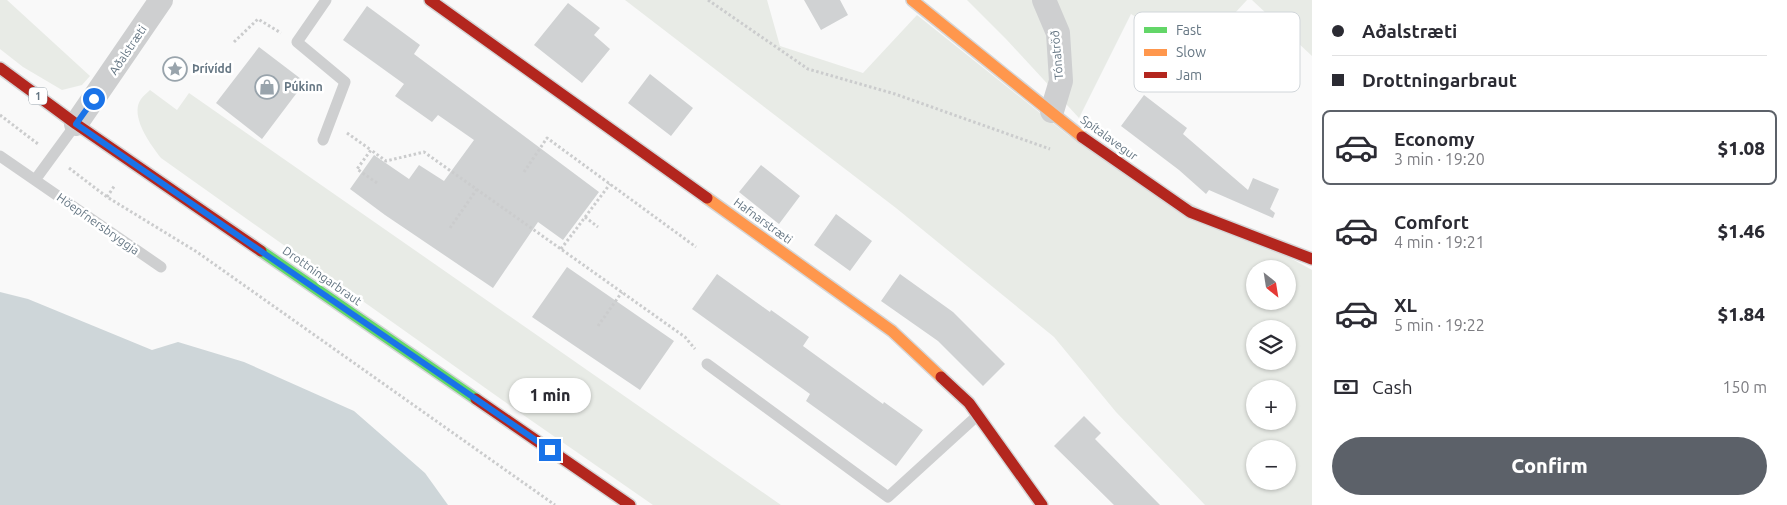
<!DOCTYPE html>
<html lang="en">
<head>
<meta charset="utf-8">
<style>
  :root { --surface:#fff; --page:#f2f2f3; --text:#2b2b33; --muted:#7c7c81; --line:#e1e1e2; --accent:#5c6169 }
  body { margin:0; font-family:Ubuntu,sans-serif; background:var(--page); color:var(--text); height:100vh; display:flex; flex-direction:column; font-size:19px; white-space:nowrap }
  * { box-sizing:border-box; margin:0 }
  p { font-size:16px; color:var(--muted) }
  .icon { flex:none; width:28px; height:28px; fill:none; stroke:currentColor; stroke-width:2; stroke-linecap:round; stroke-linejoin:round }
  .map { position:relative; flex:1; overflow:hidden }
  .details { display:flex; flex-direction:column; background:var(--surface); width:475px }
  .details>* { flex:none }
  .hud { display:grid; align-content:center; height:110px; padding:0 20px; background:var(--surface) }
  .needle { width:32px; rotate:150deg }
  .tools { position:absolute; left:1246px; top:260px; display:grid; gap:10px }
  .tools a { display:grid; place-items:center; width:50px; height:50px; border-radius:50%; background:var(--surface); box-shadow:0 1px 4px #0004; font-size:25px }
  .end { position:absolute; width:22px; height:22px; margin:-11px; border:6px solid #1a73e8; background:#fff; box-shadow:0 0 0 2px #fff }
  .from { border-radius:50% }
  .bubble { position:absolute; height:35px; border-radius:18px; background:var(--surface); box-shadow:0 1px 4px #0004; font-size:16px; font-weight:800; line-height:35px; text-align:center }
  .hud b { display:flex; align-items:center; gap:18px; height:48px; font-size:19px }
  .hud b+b { border-top:1px solid var(--line) }
  .hud i { width:12px; height:12px; background:var(--text) }
  ul { padding:0; list-style:none }
  li { display:flex; align-items:center; gap:15px; height:75px; margin:0 10px 8px; padding:0 10px; border:2px solid transparent; border-radius:8px }
  li div { flex:1 }
  li b { display:block; font-size:19px }
  li em { font-style:normal; font-weight:800 }
  li.active { border-color:var(--accent) }
  li>.icon { width:45px; height:45px; stroke-width:1.5 }
  .pay { display:flex; align-items:center; gap:12px; height:55px; padding:0 20px; font-size:19px }
  .pay p { margin-inline-start:auto }
  .action { display:flex; gap:10px; margin-top:auto; padding:10px 20px }
  .action a { flex:1; height:58px; border-radius:30px; background:var(--accent); color:#fff; font-size:20px; font-weight:800; line-height:58px; text-align:center }
  main { display:flex; flex:1; min-height:0 }
  .map>svg:first-child { display:block }
</style>
</head>
<body>
<main>
<div class="map">
<svg width="1312" height="505" viewBox="0 0 1312 505">
  <rect width="100%" height="100%" fill="#f9f9f9"/>
  <!-- green -->
  <path fill="#e8ebe6" fill-rule="evenodd" d="M0 0H7L90 76 82 85 62 90 23 67 0 49Z
    M625 0H767L780 46 863 73 917 15 1069 136 1312 270V505H1205L1116 412 1054 337 896 208ZM1255 269H1288V301H1255ZM1255 329H1288V361H1255ZM1255 389H1288V421H1255ZM1255 449H1288V481H1255Z
    M967 0H1247L1196 55 1131 14 1079 118 1006 39Z
    M1252 0H1312V56Z
    M150 90 177 110 189 93 781 505H653L519 412 161 158C151 145 129 116 141 99 143 96 147 93 150 90Z"/>
  <!-- water -->
  <path fill="#ced6d9" d="M0 292 28 299 152 350 178 342 244 362 354 411 425 473 448 505H0Z"/>
  <!-- building -->
  <path fill="#d0d2d3" d="M804 0H840L848 15 821 30Z
    M568 3 600 28 594 35 610 49 582 83 534 45Z
    M367 6 420 45 414 54 599 192 563 240 538 222 493 288 385 215 350 189 374 155 409 179 419 165 444 181 474 140 438 115 432 122 395 96 404 84 343 40Z
    M259 47 305 82 262 139 216 103Z
    M650 74 693 108 671 136 628 103Z
    M1144 95 1187 128 1183 134 1248 190 1253 178 1279 189 1270 209 1275 213 1273 218 1209 190 1206 194 1179 170 1121 126Z
    M761 165 800 196 779 224 739 192Z
    M836 214 872 241 850 271 814 245Z
    M567 267 674 341 640 390 532 317Z
    M717 274 770 312 771 310 809 337 803 346 883 404 884 402 923 430 896 466 806 401 810 394 692 309Z
    M900 274 953 312 1005 364 983 386 938 341 881 301Z
    M1084 416 1101 433 1095 439 1160 505H1114L1054 446Z"/>
  <g fill="none" stroke-linecap="round" stroke-linejoin="round">
    <!-- fast casing -->
    <g stroke="#d5d6d7" stroke-width="14">
      <path id="fast" d="M261 251 476 399"/>
    </g>
    <!-- slow casing -->
    <g stroke="#d5d6d7" stroke-width="14">
      <path id="slow" d="M912 0 1082 137
        M707 198 892 331 941 377"/>
    </g>
    <!-- jam casing -->
    <g stroke="#d5d6d7" stroke-width="14">
      <path id="jam" d="M430 0 707 198
        M0 68 76 124 261 251
        M1082 137 1190 212 1312 259
        M941 377 969 403 1042 505
        M476 399 630 505"/>
    </g>
    <!-- path -->
    <path stroke="#cbcccd" stroke-width="3" stroke-dasharray="2.5 2.5" stroke-linecap="butt" d="M708 0 808 69 895 94 1050 149
      M234 42 258 19 281 33
      M0 115 38 144
      M347 133 371 150
      M69 168 107 197 197 252 555 505
      M524 172 547 138 696 247
      M377 183 357 169 371 150 386 161 424 152 685 337 695 349
      M107 197 115 185
      M585 217 598 227
      M450 228 477 189
      M561 249 610 184
      M598 326 622 292"/>
    <!-- lane -->
    <path stroke="#cecfd0" stroke-width="11" d="M323 140 345 82 297 42 326 0
      M0 156 161 267
      M35 180 76 124
      M707 364 888 497 978 415"/>
    <!-- street -->
    <path stroke="#cecfd0" stroke-width="24" d="M1044 0 1058 33 1061 81 1052 111
      M76 124 161 0"/>
    <!-- fast -->
    <use href="#fast" stroke="#63d668" stroke-width="11"/>
    <!-- slow -->
    <use href="#slow" stroke="#ff974d" stroke-width="11"/>
    <!-- jam -->
    <use href="#jam" stroke="#b3261e" stroke-width="11"/>
  </g>
  <g fill="none" stroke-linecap="round" stroke-linejoin="round">
    <!-- route -->
    <path stroke="#1a73e8" stroke-width="6" d="M94 99 76 124 550 450"/>
  </g>
  <!-- icons -->
  <defs>
    <g id="sight-ring" transform="scale(1.25)"><circle r="9.5" fill="#fff" stroke="#99a4ac" stroke-width="1.5"/><path d="M0-6L1.8-2.2L6-1.7L2.9 1.2L3.7 5.4L0 3.3L-3.7 5.4L-2.9 1.2L-6-1.7L-1.8-2.2Z" fill="#99a4ac"/></g>
    <g id="shop-ring" transform="scale(1.25)"><circle r="9.5" fill="#fff" stroke="#99a4ac" stroke-width="1.5"/><path d="M-5-2.5h2.3a2.7 3.5 0 0 1 5.4 0H5L5.5 6h-11ZM-1.5-2.5h3a1.5 2.3 0 0 0-3 0Z" fill="#99a4ac"/></g>
  </defs>
  <g fill-rule="evenodd">
    <use href="#sight-ring" x="175" y="69"/>
    <use href="#shop-ring" x="267" y="87"/>
  </g>
  <g text-anchor="middle" stroke-width="5" stroke-linejoin="round" paint-order="stroke">
    <!-- shield labels -->
    <rect fill="#fff" stroke="#939fa8" stroke-width="1" x="29" y="87.5" width="18" height="17" rx="4"/>
    <g font-size="11" font-weight="bold" fill="#657683">
      <text x="38" y="100">1</text>
    </g>
    <!-- street labels -->
    <g font-size="12" fill="#657683" stroke="#fff">
      <text transform="translate(128 50) rotate(-56)" y="4">Aðalstræti</text>
      <text transform="translate(1057 55) rotate(-95)" y="4">Tónatröð</text>
      <text transform="translate(1109 138) rotate(36)" y="4">Spítalavegur</text>
      <text transform="translate(763 221) rotate(36)" y="4">Hafnarstræti</text>
      <text transform="translate(98 224) rotate(35)" y="4">Höepfnersbryggja</text>
      <text transform="translate(322 276) rotate(35)" y="4">Drottningarbraut</text>
    </g>
    <!-- poi labels -->
    <g font-size="12" font-weight="bold" fill="#657683" stroke="#fff" text-anchor="start">
      <text x="192" y="73">Þrívídd</text>
      <text x="284" y="91">Púkinn</text>
    </g>
  </g>
  <!-- legend -->
  <rect x="1134" y="12" width="166" height="80" rx="8" fill="#fff" stroke="#d1d6da" stroke-width="1"/>
  <rect x="1144" y="27" width="23" height="6" fill="#63d668"/>
  <rect x="1144" y="49" width="23" height="7" fill="#ff974d"/>
  <rect x="1144" y="72" width="23" height="6" fill="#b3261e"/>
  <g font-size="14" fill="#657683">
    <text x="1176" y="35">Fast</text>
    <text x="1176" y="57">Slow</text>
    <text x="1176" y="80">Jam</text>
  </g>
</svg>
<div class="tools">
<a><svg class="needle" viewBox="-14 -14 28 28"><path d="M0-13l5 13h-10z" fill="#e53935"/><path d="M0 13l5-13h-10z" fill="#7c7c81"/></svg></a>
<a><svg class="icon" aria-label="layers" viewBox="0 0 24 24"><path d="M12 4l9 5-9 5-9-5zM3 14l9 5 9-5"/></svg></a>
<a>+</a>
<a>−</a>
</div>
<i class="end from" style="left:94px;top:99px"></i>
<i class="end" style="left:550px;top:450px"></i>
<div class="bubble" style="left:509px;top:378px;width:82px">1 min</div>
</div>
<section class="details">
<div class="hud">
<b><i class="from"></i>Aðalstræti</b>
<b><i></i>Drottningarbraut</b>
</div>
<ul>
<li class="active"><svg class="icon" aria-label="car" viewBox="0 0 24 24"><path d="M5 17H2v-5l4-1 3-4h7l3 4 3 1v5h-3M9 17h6M6 11h13"/><circle cx="7" cy="17" r="2"/><circle cx="17" cy="17" r="2"/></svg><div><b>Economy</b><p>3 min · 19:20</p></div><em>$1.08</em></li>
<li><svg class="icon" aria-label="car" viewBox="0 0 24 24"><path d="M5 17H2v-5l4-1 3-4h7l3 4 3 1v5h-3M9 17h6M6 11h13"/><circle cx="7" cy="17" r="2"/><circle cx="17" cy="17" r="2"/></svg><div><b>Comfort</b><p>4 min · 19:21</p></div><em>$1.46</em></li>
<li><svg class="icon" aria-label="car" viewBox="0 0 24 24"><path d="M5 17H2v-5l4-1 3-4h7l3 4 3 1v5h-3M9 17h6M6 11h13"/><circle cx="7" cy="17" r="2"/><circle cx="17" cy="17" r="2"/></svg><div><b>XL</b><p>5 min · 19:22</p></div><em>$1.84</em></li>
</ul>
<div class="pay"><svg class="icon" aria-label="cash" viewBox="0 0 24 24"><path d="M3 7h18v10H3z"/><circle cx="12" cy="12" r="2"/></svg>Cash<p>150 m</p></div>
<div class="action"><a>Confirm</a></div>
</section>
</main>
</body>
</html>
